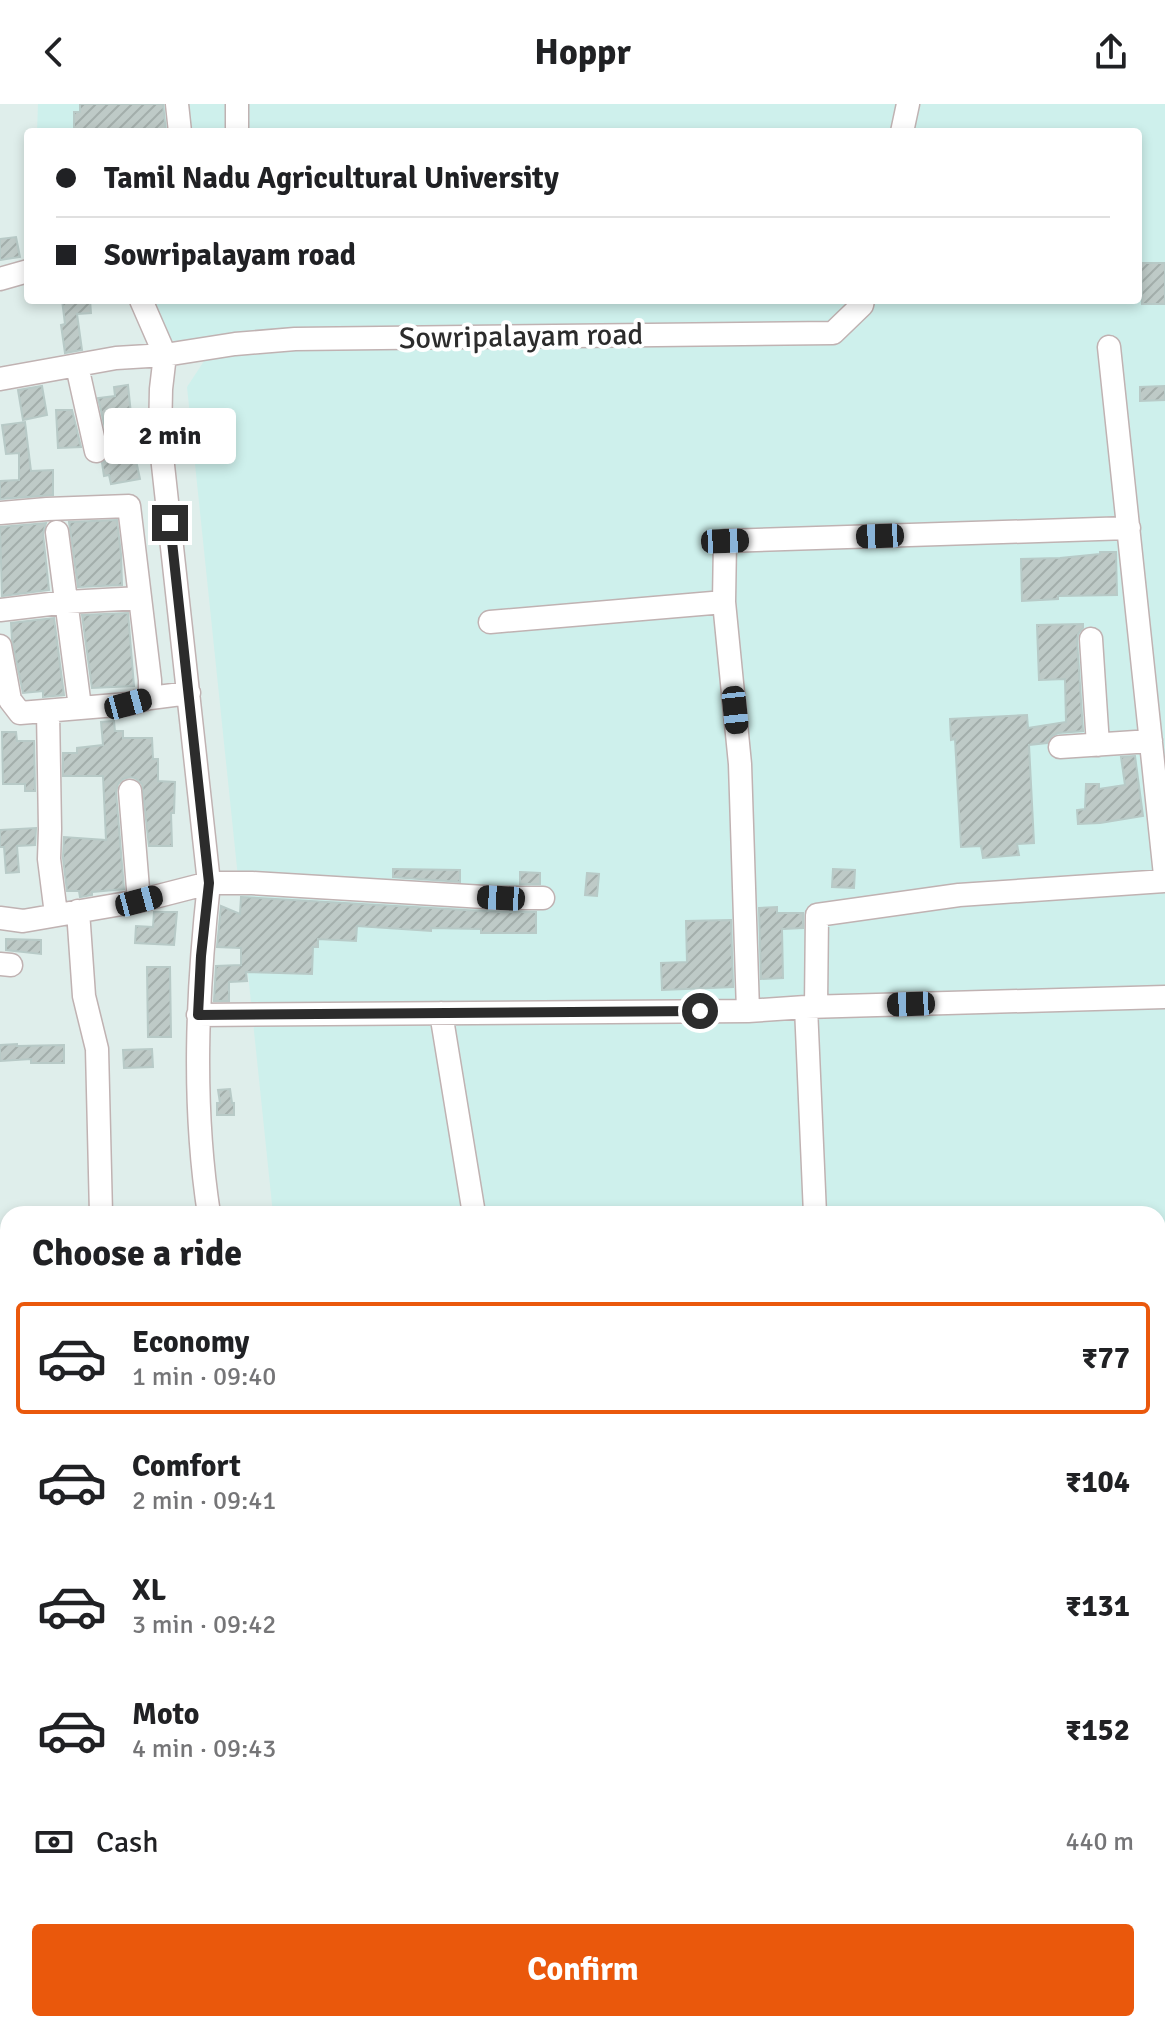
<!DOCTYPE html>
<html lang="en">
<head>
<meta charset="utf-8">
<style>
  :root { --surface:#fff; --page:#f2f2f2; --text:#202124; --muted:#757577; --line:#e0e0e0; --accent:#ea580c }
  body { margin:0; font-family:Signika,sans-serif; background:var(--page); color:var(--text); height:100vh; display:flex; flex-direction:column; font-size:30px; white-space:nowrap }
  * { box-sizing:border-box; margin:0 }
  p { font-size:26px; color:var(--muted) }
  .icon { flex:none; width:44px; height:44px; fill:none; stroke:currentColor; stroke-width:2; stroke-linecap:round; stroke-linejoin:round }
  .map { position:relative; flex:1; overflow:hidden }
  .sheet { position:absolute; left:0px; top:1102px; width:1166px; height:826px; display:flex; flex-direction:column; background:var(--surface); border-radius:24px 24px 0 0; box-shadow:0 4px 12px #0003 }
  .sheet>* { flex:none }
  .guide { position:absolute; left:24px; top:24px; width:1118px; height:176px; border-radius:8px; box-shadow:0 4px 12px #0003; display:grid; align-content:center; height:176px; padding:0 32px; background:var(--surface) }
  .end { position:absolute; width:36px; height:36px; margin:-18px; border:10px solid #2c2c2c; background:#fff; box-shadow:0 0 0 4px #fff }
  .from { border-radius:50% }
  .bubble { position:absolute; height:56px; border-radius:8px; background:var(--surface); box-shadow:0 4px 12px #0003; font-size:26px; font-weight:700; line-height:56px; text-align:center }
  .car { position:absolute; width:24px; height:48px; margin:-24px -12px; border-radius:10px; box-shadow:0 0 6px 2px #0007; background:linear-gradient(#222 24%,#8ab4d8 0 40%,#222 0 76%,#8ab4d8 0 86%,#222 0) }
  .guide b { display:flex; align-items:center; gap:28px; height:76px; font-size:30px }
  .guide b+b { border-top:2px solid var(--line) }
  .guide i { width:20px; height:20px; background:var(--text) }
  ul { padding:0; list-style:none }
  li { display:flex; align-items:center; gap:24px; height:112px; margin:0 16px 12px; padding:0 16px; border:4px solid transparent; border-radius:8px }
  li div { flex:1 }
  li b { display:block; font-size:30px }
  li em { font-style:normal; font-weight:700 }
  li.active { border-color:var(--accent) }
  li>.icon { width:72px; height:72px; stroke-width:1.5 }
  h2 { padding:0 32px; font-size:36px; line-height:96px }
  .pay { display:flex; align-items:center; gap:20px; height:88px; padding:0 32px; font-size:30px }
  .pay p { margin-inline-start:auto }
  .primary-button { display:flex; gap:16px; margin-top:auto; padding:16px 32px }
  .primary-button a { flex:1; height:92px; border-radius:8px; background:var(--accent); color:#fff; font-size:32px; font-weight:700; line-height:92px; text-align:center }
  header { display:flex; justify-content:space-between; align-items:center; height:104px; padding:0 32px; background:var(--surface); font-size:36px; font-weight:700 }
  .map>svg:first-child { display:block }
</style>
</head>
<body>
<header><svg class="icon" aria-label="back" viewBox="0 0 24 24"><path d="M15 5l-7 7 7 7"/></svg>Hoppr<svg class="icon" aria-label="share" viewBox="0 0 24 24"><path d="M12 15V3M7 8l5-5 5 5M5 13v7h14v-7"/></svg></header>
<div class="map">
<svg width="1165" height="1927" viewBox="0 0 1165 1927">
  <defs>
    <pattern id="water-ripples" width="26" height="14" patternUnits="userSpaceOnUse" patternTransform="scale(2)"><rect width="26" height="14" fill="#f36fb5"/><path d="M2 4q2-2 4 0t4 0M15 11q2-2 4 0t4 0" fill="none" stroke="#c55b93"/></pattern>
    <pattern id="building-hatch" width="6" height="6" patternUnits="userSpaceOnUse" patternTransform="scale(2)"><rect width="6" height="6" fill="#becac7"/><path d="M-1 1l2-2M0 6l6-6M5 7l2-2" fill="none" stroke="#a3aeab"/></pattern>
  </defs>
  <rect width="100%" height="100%" fill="#dfeeeb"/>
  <!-- education -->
  <path fill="#cef0ec" d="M38 0H1165V1760L1158 1762V1110H273L187 283 206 254 155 227 143 196H1138V28H37Z
    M383 1920H867L847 1927H384Z"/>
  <!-- water -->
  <path fill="url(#water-ripples)" d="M0 1222H8V1920H492L515 1927H0Z
    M593 1920H910L899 1927H562Z"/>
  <!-- building -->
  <path fill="url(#building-hatch)" stroke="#b8cac7" stroke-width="2" d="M80 0H163L166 28 74 27V8H80Z
    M16 133 20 153 0 156V135Z
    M1141 159H1165V200H1142Z
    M62 196H90L91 209 77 210 82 246 65 249 61 221 65 220Z
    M128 281 131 310H126L140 375 111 380 109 371 104 372 102 359 108 354 110 345 98 294 115 292 114 283Z
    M42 282 47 311 23 316 18 286Z
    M1165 282V296L1140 297V283Z
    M56 306H72L81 343 58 344Z
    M25 318 31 367 53 366V391L0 395V377L19 376V349L6 350 2 321Z
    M117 416 121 450 122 481 78 483 69 418Z
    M46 419 43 430 49 486 2 492 0 423Z
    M1100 448H1116L1117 491 1058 492V495L1022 497 1021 455 1060 454 1100 450Z
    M128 509 134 582 92 584 82 511Z
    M54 514 64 591 43 593V587L23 589 12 536 11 519Z
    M1083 520V524L1078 530 1077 536 1083 627 1058 629 1052 632 1047 639 1029 641 1034 739 1017 740 1019 751 983 754 981 742 961 743 955 635 951 636 950 615 1027 611 1028 624 1066 618 1065 575 1039 576 1037 521Z
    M114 617 115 627H123V634H152L153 655H158V677L175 678 174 709H171L172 742H149L142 680 135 674 130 673 123 675 118 680 116 688 124 785 92 788V791L80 793 79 787H67L63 754 64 733 106 736 103 672H63V649H77V644L103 641 101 618Z
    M2 628H16L17 637H34L35 687H25V680H3Z
    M1135 652 1143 712 1100 719 1078 720 1077 706 1085 705 1086 680H1099V685L1125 681 1121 653Z
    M36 724 35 741 17 742 19 768 6 769 4 743H0V726Z
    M393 765 460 766V778L393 773Z
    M833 765 855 766 854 784 832 783Z
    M520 768 540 769V780H520Z
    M587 769 599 770 597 792 585 791Z
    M241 793 500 808H536V829H481V825L431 824V827L357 822 356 837 318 835V843H313L312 870 246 868 247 877 229 878V897H214L216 862 241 861V844L217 843 221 802 240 810Z
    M777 803V809H803V824L782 825 783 874 761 875 759 804Z
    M154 808H177L174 841 135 839 136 822 153 823Z
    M731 816 733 883 662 886 661 859 687 858 686 817Z
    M6 835 41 836V850L6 846Z
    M147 863H170L171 933H148Z
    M17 940V942L64 941V959H31V955L0 957V941Z
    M152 945 153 963 124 964 123 946Z
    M230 985 232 999H234V1011H217V999H220L218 986Z"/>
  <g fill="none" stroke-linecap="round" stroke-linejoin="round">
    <!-- minor casing -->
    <g stroke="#c0b2b2" stroke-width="25">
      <path id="minor" d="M177 0 180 28
        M237 28V0
        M902 28 908 0
        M0 175 28 167
        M141 196 165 251 161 285 160 334 209 779C197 889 192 1000 209 1110
        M1109 243 1165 771
        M77 262 96 347
        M0 275 116 254 165 251 235 240 295 235 833 229 862 201 863 196
        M0 409 47 405 129 402 150 576V594
        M57 428 80 603
        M724 498 740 660 748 907
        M0 506 67 498 140 494
        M490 518 724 498 725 437 1129 424
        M1091 535 1098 641
        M0 542 10 596 20 609 128 600 150 594 189 589
        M48 607 50 725 49 755 56 810
        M1060 643 1151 637
        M130 687 139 797
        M78 807 84 892 97 945 101 1110
        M0 814 23 817 139 797 209 779H252L501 794H543
        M0 860 11 861
        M816 902 817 811 959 791 1165 777
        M806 903 815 1110
        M441 909 474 1110
        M198 911 748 907 806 903 1165 893
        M0 1213H8
        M1158 1446H1165
        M338 1920 339 1927"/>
    </g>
    <!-- major casing -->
    <g stroke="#ccc" stroke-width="31">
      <path id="major" d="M1158 1803 1165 1799
        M945 1927 957 1920"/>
    </g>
    <!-- path -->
    <path stroke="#ccc" stroke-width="3" stroke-dasharray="6 4" stroke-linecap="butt" d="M1158 1212 1165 1213"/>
    <!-- minor -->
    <use href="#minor" stroke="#fff" stroke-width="22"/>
    <!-- major -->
    <use href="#major" stroke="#5df5f0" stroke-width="28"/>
  </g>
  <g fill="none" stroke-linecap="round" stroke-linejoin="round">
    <!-- route -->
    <path stroke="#2c2c2c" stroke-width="10" d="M170 419 209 779 201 852 198 911 700 907"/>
  </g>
  <g text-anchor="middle" stroke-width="8" stroke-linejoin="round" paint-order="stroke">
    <!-- street labels -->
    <g font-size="30" fill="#2c2c2c" stroke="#fff">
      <text transform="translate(521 232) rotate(-1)" y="10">Sowripalayam road</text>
    </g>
  </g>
</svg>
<i class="end from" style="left:700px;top:907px"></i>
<i class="end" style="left:170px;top:419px"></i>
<div class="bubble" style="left:104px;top:304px;width:132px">2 min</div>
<i class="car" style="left:880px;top:432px;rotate:268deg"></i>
<i class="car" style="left:725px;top:437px;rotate:88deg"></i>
<i class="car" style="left:128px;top:600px;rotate:75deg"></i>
<i class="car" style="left:735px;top:606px;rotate:174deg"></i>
<i class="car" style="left:501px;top:794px;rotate:273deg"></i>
<i class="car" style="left:139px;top:797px;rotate:75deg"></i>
<i class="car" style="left:911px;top:900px;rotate:268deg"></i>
<div class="guide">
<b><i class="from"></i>Tamil Nadu Agricultural University</b>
<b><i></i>Sowripalayam road</b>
</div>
<section class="sheet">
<h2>Choose a ride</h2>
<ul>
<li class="active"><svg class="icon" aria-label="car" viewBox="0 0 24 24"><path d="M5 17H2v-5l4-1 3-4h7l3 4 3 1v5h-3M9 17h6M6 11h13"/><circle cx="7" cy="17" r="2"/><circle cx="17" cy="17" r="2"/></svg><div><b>Economy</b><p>1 min · 09:40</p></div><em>₹77</em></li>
<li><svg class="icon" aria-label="car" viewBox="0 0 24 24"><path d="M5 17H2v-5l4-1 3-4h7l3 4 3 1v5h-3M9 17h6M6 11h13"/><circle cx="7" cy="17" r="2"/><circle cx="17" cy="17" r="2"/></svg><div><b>Comfort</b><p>2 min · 09:41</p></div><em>₹104</em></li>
<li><svg class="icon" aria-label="car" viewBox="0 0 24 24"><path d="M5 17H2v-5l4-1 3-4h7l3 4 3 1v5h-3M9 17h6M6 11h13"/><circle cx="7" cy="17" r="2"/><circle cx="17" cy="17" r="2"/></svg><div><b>XL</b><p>3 min · 09:42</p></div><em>₹131</em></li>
<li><svg class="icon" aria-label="car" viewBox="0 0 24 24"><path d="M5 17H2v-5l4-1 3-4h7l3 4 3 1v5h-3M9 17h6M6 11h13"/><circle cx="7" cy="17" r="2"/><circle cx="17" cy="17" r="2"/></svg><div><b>Moto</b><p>4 min · 09:43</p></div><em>₹152</em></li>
</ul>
<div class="pay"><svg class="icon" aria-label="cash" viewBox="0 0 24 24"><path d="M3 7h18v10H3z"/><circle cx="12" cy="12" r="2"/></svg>Cash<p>440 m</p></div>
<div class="primary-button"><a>Confirm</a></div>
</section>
</div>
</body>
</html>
